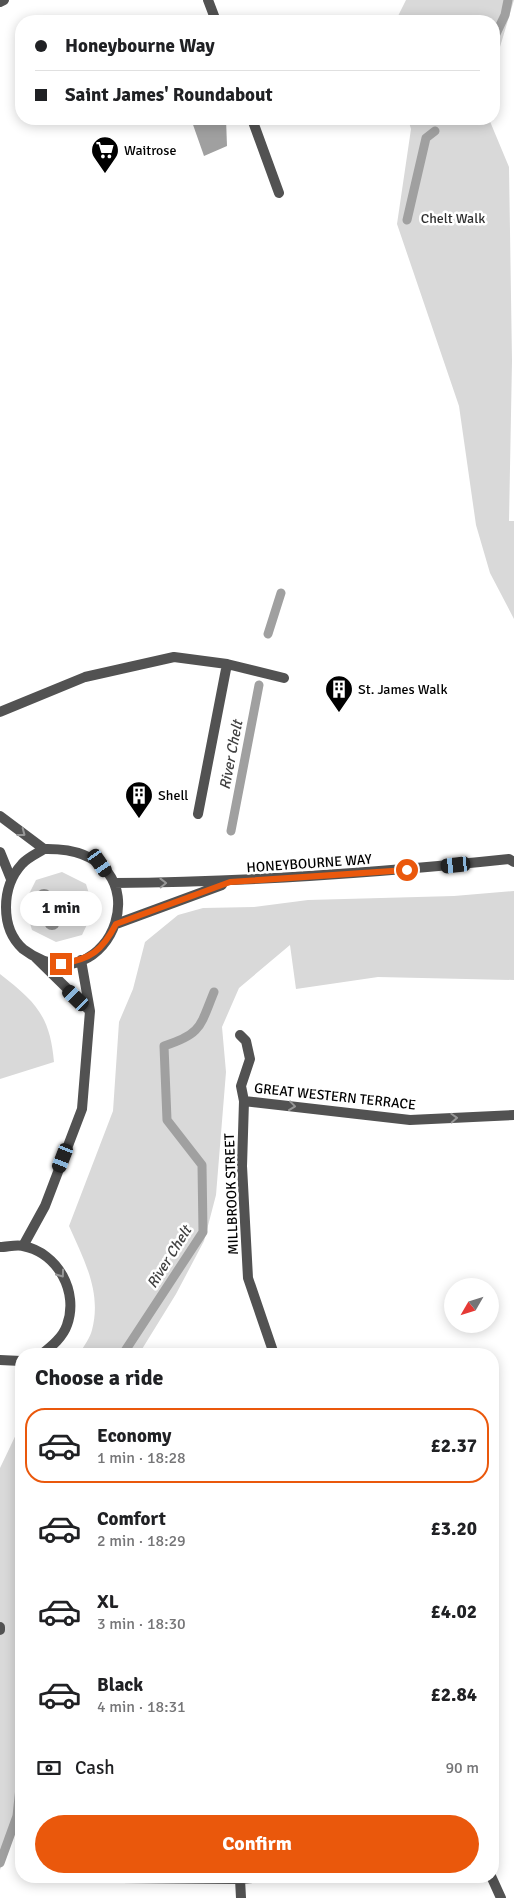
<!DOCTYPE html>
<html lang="en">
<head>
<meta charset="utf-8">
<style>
  :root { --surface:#fff; --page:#f2f2f2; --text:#202124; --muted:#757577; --line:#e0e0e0; --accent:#ea580c }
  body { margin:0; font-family:Signika,sans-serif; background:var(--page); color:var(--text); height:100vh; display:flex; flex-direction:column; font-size:19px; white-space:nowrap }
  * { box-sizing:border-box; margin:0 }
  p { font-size:16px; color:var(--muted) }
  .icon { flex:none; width:28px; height:28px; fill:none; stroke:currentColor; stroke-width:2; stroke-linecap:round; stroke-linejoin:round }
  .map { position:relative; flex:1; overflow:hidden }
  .details { position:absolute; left:15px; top:1348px; width:484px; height:535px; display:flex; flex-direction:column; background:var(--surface); border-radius:20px; box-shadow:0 2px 12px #0003 }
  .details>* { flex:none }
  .banner { position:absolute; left:15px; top:15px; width:485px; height:110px; border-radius:20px; box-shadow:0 2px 12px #0003; display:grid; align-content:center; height:110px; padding:0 20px; background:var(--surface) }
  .needle { width:32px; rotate:231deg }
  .tools { position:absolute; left:444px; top:1278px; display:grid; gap:10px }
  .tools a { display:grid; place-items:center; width:55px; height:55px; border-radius:50%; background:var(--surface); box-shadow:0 2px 12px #0003; font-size:25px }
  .end { position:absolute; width:22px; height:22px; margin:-11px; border:6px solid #ea580c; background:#fff; box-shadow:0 0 0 2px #fff }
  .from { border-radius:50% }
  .bubble { position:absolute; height:35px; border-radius:18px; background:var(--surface); box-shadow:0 2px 12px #0003; font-size:16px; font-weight:800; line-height:35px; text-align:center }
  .car { position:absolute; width:15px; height:30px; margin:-15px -8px; border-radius:6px; box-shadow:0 0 4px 1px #0007; background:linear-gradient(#222 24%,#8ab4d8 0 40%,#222 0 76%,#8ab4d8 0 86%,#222 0) }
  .banner b { display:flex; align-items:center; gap:18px; height:48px; font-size:19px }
  .banner b+b { border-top:1px solid var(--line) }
  .banner i { width:12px; height:12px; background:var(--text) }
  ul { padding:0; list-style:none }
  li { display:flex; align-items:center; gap:15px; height:75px; margin:0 10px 8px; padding:0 10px; border:2px solid transparent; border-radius:20px }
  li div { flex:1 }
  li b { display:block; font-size:19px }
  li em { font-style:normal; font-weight:800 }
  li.selected { border-color:var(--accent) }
  li>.icon { width:45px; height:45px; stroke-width:1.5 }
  h2 { padding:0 20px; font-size:22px; line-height:60px }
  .pay { display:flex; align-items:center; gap:12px; height:55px; padding:0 20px; font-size:19px }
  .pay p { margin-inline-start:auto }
  .primary-button { display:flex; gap:10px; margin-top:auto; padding:10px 20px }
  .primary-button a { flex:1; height:58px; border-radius:30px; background:var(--accent); color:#fff; font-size:20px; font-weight:800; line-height:58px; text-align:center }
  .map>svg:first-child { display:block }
</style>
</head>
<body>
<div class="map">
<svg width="514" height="1898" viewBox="0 0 514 1898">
  <rect width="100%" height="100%" fill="#fff"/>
  <!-- green -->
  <path fill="#d9d9d9" d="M406 0H514L494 67V21H399L398 16Z
    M408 119H489L509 167 512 361 509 521H514V619L490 573 476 525 459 406 397 224 411 129Z
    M62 872 86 884 94 910 82 935 56 942 32 930 24 904 36 880Z
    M514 891V980L378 977 296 989 290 945 239 988 222 1027 226 1072 216 1195 204 1241 176 1294 139 1354H79C84 1346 90 1338 92 1330 102 1292 84 1260 69 1226L113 1111 119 1022 133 989 145 942 178 915 203 908 254 907 308 900 454 896Z
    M0 974C36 1002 50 1016 54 1062L0 1079Z
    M21 1424V1808L0 1870V1468Z"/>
  <!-- water -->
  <path fill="#a0a0a0" d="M191 119H226L227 146 204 156Z"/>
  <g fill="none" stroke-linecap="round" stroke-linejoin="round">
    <!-- stream -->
    <path stroke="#a0a0a0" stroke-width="9" d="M494 38 505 15 508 0
      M407 220 426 138 435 131
      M268 634 281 593
      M231 831 259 685
      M123 1354 203 1232 202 1165 167 1120 164 1046C202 1034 200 1026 214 992
      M0 1863 17 1816 21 1778"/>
    <!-- service -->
    <path stroke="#525252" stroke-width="10" d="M0 2 4 0
      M0 712 85 677 174 657 227 664 284 678
      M198 814 227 664
      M0 816 44 849
      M0 852 11 879"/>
    <!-- pedestrian -->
    <path stroke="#525252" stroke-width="10" d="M208 0 216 21
      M252 119 279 193
      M0 1630V1627"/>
    <!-- minor -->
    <path stroke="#525252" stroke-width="10" d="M240 1035 246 1041 250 1059 241 1086 244 1101 242 1166 248 1278 274 1354
      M244 1101 410 1120 514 1115
      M491 1876 501 1898
      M122 1878 240 1879 280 1876
      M240 1879 241 1898"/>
    <!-- tertiary -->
    <path stroke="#525252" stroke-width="10" d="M44 849C174 846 111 1015 23 949 0 928 1 887 22 864 27 858 36 854 44 849Z
      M114 883C247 882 377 873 509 859L514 862
      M116 924 222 885
      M36 958 90 1011
      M23 1246 45 1206 82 1109 90 1011 81 960
      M0 1247C7 1247 17 1244 23 1246 58 1253 79 1292 67 1325 63 1337 52 1346 42 1354
      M0 1360 21 1361"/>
  </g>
  <!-- trees -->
  <g fill="#8d8d8d">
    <circle cx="44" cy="897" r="8"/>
    <circle cx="65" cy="906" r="8"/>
    <circle cx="52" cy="922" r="8"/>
  </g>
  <!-- one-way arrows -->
  <defs><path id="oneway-chevron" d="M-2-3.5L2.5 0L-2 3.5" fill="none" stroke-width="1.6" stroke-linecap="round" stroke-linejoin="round" transform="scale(1.25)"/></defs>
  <g stroke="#979797">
    <use href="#oneway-chevron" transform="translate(22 833) rotate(37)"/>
    <use href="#oneway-chevron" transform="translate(163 883) rotate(-1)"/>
    <use href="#oneway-chevron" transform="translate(292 1106) rotate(7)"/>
    <use href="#oneway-chevron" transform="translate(454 1118) rotate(-3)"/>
    <use href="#oneway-chevron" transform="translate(61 1274) rotate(54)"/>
  </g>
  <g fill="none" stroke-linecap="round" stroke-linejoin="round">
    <!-- route -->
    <path stroke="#ea580c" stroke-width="6" d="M61 964C91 959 102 951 116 924L230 882 407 870"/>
  </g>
  <!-- icons -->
  <defs>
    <g id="supermarket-pin" transform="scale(1.4375)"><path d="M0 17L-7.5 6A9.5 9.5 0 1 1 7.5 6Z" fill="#000" stroke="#fff"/><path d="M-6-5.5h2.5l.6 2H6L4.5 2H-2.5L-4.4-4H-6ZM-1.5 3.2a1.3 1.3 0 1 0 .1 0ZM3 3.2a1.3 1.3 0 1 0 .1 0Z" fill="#fff"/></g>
    <g id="building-pin" transform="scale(1.4375)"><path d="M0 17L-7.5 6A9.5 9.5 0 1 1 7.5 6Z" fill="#000" stroke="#fff"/><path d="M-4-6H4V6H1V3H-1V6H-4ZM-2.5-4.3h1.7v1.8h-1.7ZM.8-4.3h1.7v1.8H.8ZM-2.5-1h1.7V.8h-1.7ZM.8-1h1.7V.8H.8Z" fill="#fff"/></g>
  </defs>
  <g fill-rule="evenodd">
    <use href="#supermarket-pin" x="105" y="150"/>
    <use href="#building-pin" x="339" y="689"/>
    <use href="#building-pin" x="139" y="795"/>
  </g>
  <g text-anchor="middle" stroke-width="5" stroke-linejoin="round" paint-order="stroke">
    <!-- poi labels -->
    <g font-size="14" fill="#000" stroke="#fff" text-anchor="start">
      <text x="124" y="155">Waitrose</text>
      <text x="358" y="694">St. James Walk</text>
      <text x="158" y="800">Shell</text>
    </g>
    <!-- park labels -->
    <g font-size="14" fill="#303030" stroke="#fff">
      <text x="453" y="223">Chelt Walk</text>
    </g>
    <!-- street labels -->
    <g font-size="14" fill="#000" stroke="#fff">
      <text transform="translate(309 863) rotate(-4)" y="5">HONEYBOURNE WAY</text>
      <text transform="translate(335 1096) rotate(6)" y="5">GREAT WESTERN TERRACE</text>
      <text transform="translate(231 1194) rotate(-92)" y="5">MILLBROOK STREET</text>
    </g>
    <!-- water labels -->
    <g font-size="15" font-style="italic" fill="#414141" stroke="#fff">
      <text transform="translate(231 755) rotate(-79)" y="5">River Chelt</text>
      <text transform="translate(169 1257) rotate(-58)" y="5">River Chelt</text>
    </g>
  </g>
</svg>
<div class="tools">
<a><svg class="needle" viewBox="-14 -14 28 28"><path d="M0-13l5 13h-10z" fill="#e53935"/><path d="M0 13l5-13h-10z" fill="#757577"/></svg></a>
</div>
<i class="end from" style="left:407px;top:870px"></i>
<i class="end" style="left:61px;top:964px"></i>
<div class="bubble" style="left:20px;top:891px;width:82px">1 min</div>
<i class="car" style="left:100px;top:863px;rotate:145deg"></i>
<i class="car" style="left:456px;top:865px;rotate:264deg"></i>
<i class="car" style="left:76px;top:998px;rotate:314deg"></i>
<i class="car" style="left:63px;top:1158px;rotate:201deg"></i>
<div class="banner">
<b><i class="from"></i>Honeybourne Way</b>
<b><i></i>Saint James' Roundabout</b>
</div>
<section class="details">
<h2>Choose a ride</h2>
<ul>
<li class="selected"><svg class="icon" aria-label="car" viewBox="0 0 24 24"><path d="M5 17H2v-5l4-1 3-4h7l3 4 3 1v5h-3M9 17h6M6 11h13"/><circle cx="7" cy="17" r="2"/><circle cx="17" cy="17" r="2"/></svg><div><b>Economy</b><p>1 min · 18:28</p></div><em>£2.37</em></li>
<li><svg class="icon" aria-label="car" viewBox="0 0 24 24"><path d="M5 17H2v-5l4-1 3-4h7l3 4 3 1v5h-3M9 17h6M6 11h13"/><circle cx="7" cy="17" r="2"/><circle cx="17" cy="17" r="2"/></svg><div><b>Comfort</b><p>2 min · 18:29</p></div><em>£3.20</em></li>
<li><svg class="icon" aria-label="car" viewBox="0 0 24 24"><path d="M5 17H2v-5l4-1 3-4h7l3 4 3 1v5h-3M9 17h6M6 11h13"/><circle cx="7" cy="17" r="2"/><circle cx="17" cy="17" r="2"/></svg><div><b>XL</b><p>3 min · 18:30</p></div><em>£4.02</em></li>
<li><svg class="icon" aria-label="car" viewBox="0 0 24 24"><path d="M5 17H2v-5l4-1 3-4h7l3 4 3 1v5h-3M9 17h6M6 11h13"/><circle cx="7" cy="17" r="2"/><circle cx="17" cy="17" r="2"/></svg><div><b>Black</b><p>4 min · 18:31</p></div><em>£2.84</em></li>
</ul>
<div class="pay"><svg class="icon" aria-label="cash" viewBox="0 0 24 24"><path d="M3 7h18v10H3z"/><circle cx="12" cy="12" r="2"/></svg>Cash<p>90 m</p></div>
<div class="primary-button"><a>Confirm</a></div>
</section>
</div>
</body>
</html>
